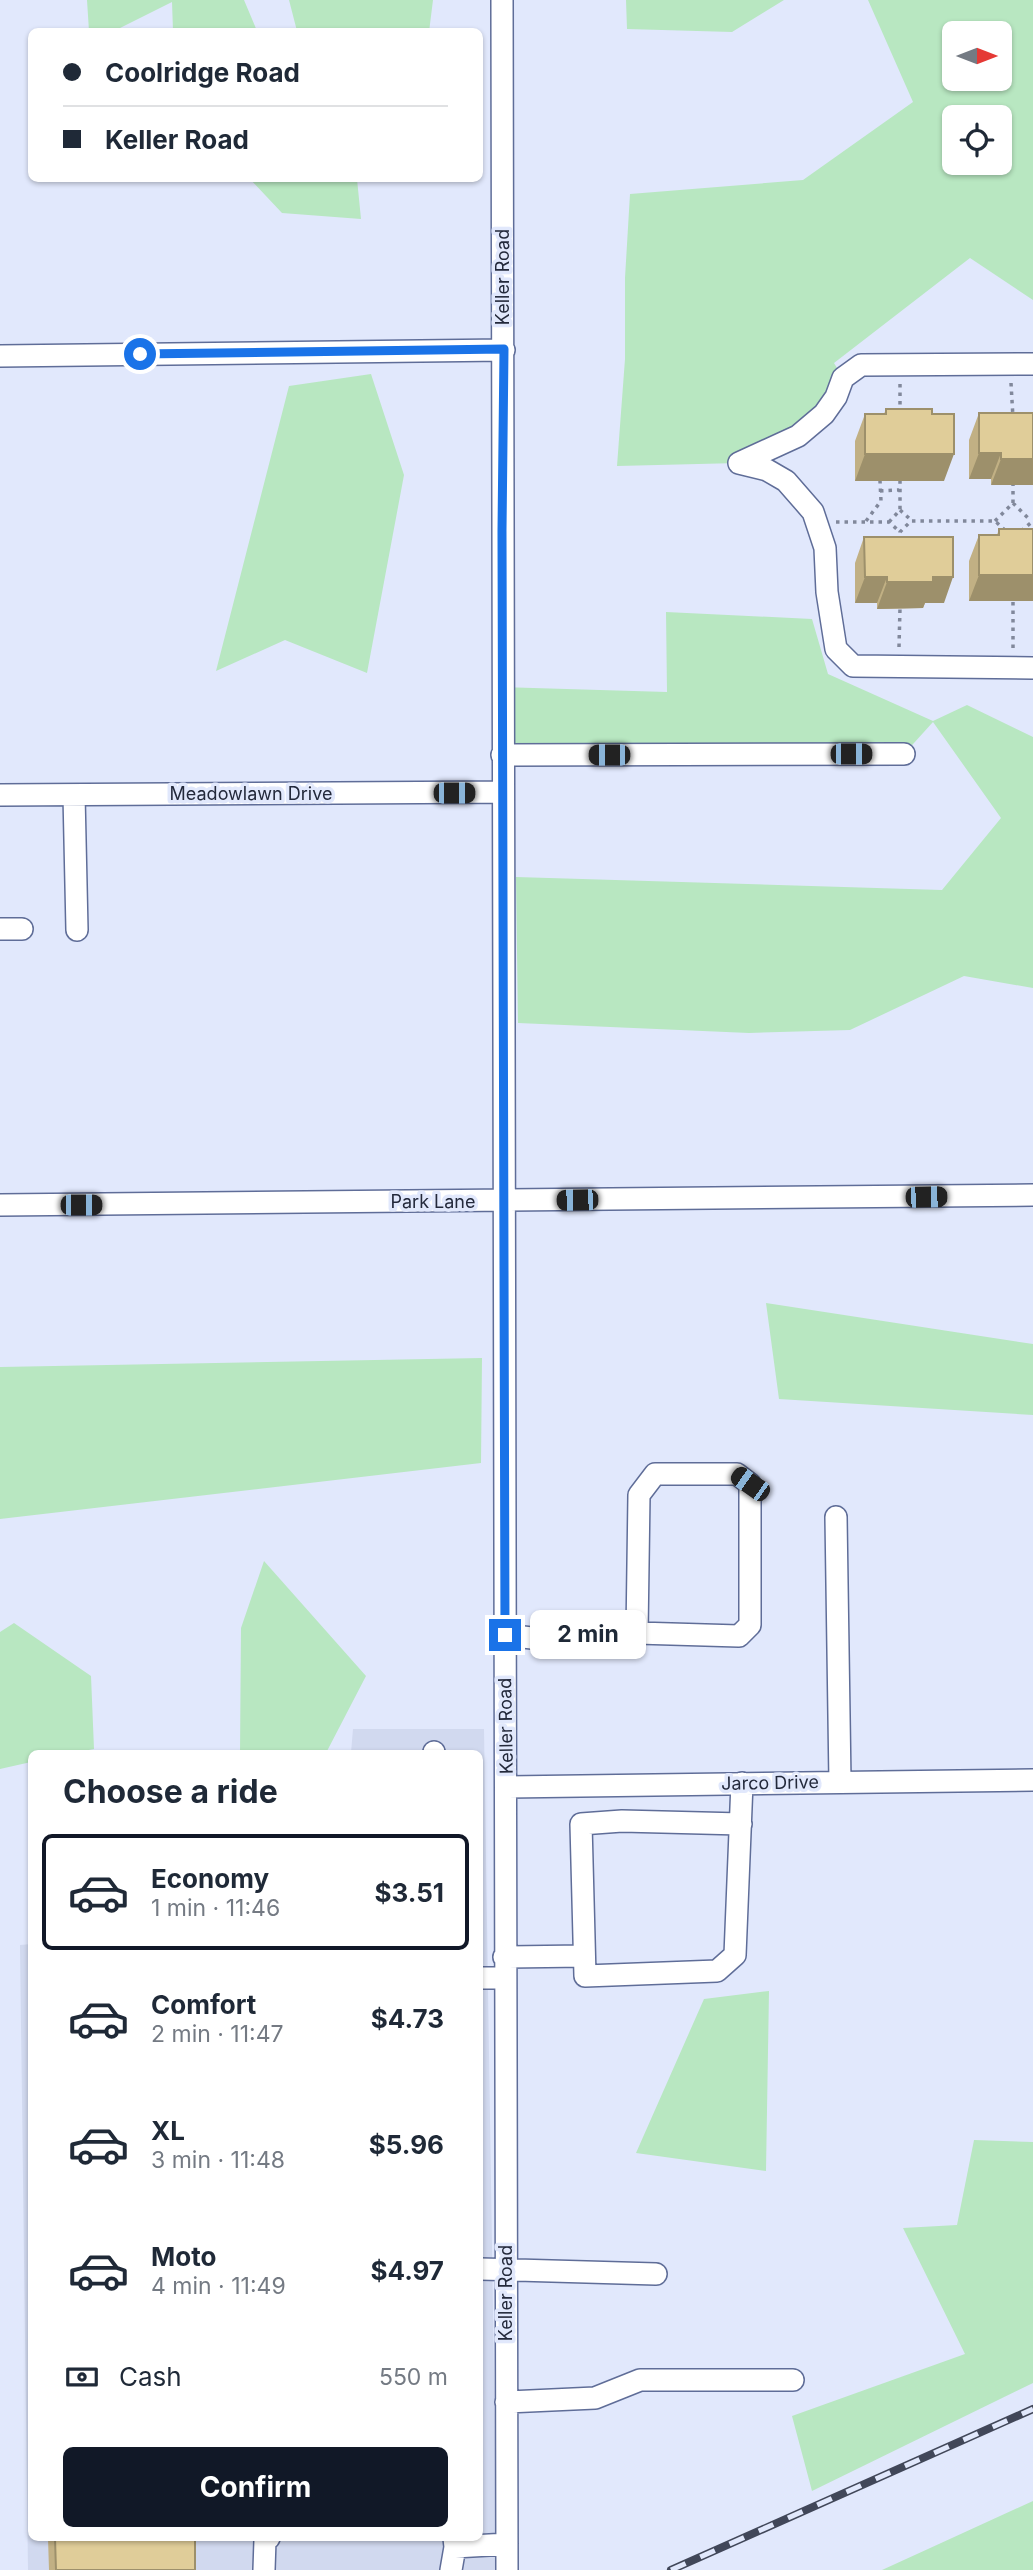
<!DOCTYPE html>
<html lang="en">
<head>
<meta charset="utf-8">
<style>
  :root { --surface:#fff; --page:#f6f6f7; --text:#1f2937; --muted:#747a83; --line:#e0e1e3; --accent:#111827 }
  body { margin:0; font-family:Inter,sans-serif; background:var(--page); color:var(--text); height:100vh; display:flex; flex-direction:column; font-size:26px; white-space:nowrap }
  * { box-sizing:border-box; margin:0 }
  p { font-size:23px; color:var(--muted) }
  .icon { flex:none; width:38px; height:38px; fill:none; stroke:currentColor; stroke-width:2; stroke-linecap:round; stroke-linejoin:round }
  .map { position:relative; flex:1; overflow:hidden }
  .panel { position:absolute; left:28px; top:1750px; width:455px; height:791px; display:flex; flex-direction:column; background:var(--surface); border-radius:10px; box-shadow:0 2px 5px #0004 }
  .panel>* { flex:none }
  .hud { position:absolute; left:28px; top:28px; width:455px; height:154px; border-radius:10px; box-shadow:0 2px 5px #0004; display:grid; align-content:center; height:154px; padding:0 35px; background:var(--surface) }
  .needle { width:46px; rotate:90deg }
  .fabs { position:absolute; left:942px; top:21px; display:grid; gap:14px }
  .fabs a { display:grid; place-items:center; width:70px; height:70px; border-radius:10px; background:var(--surface); box-shadow:0 2px 5px #0004; font-size:35px }
  .end { position:absolute; width:32px; height:32px; margin:-16px; border:9px solid #1a73e8; background:#fff; box-shadow:0 0 0 4px #fff }
  .from { border-radius:50% }
  .bubble { position:absolute; height:49px; border-radius:10px; background:var(--surface); box-shadow:0 2px 5px #0004; font-size:23px; font-weight:700; line-height:49px; text-align:center }
  .car { position:absolute; width:21px; height:42px; margin:-21px -10px; border-radius:9px; box-shadow:0 0 5px 2px #0007; background:linear-gradient(#222 24%,#8ab4d8 0 40%,#222 0 76%,#8ab4d8 0 86%,#222 0) }
  .hud b { display:flex; align-items:center; gap:24px; height:66px; font-size:26px }
  .hud b+b { border-top:2px solid var(--line) }
  .hud i { width:18px; height:18px; background:var(--text) }
  ul { padding:0; list-style:none }
  li { display:flex; align-items:center; gap:21px; height:116px; margin:0 14px 10px; padding:0 21px; border:4px solid transparent; border-radius:10px }
  li div { flex:1 }
  li b { display:block; font-size:26px }
  li em { font-style:normal; font-weight:700 }
  li.selected { border-color:var(--accent) }
  li>.icon { width:63px; height:63px; stroke-width:1.5 }
  h2 { padding:0 35px; font-size:32px; line-height:84px }
  .pay { display:flex; align-items:center; gap:18px; height:77px; padding:0 35px; font-size:26px }
  .pay p { margin-inline-start:auto }
  .action { display:flex; gap:14px; margin-top:auto; padding:14px 35px }
  .action a { flex:1; height:80px; border-radius:10px; background:var(--accent); color:#fff; font-size:28px; font-weight:700; line-height:80px; text-align:center }
  .map>svg:first-child { display:block }
</style>
</head>
<body>
<div class="map">
<svg width="1033" height="2570" viewBox="0 0 1033 2570">
  <rect width="100%" height="100%" fill="#e1e8fc"/>
  <!-- built -->
  <path fill="#d1d9ef" d="M353 1729H484L497 2570H28L20 1945 32 1944V2538H480V1754L351 1753Z"/>
  <!-- green -->
  <path fill="#b8e7c1" fill-rule="evenodd" d="M87 0H244L257 31H173L172 2 114 31H89Z
    M289 0H433L429 32 297 31Z
    M626 0H784L732 32 627 29Z
    M868 0H1033V300L970 258 834 363 843 378 836 397 739 463 617 466 625 359V278L630 194 803 180 913 102ZM954 33H999V79H954ZM954 117H999V163H954Z
    M250 179H357L361 219 282 213Z
    M371 374 404 475 367 673 285 640 216 671 289 386Z
    M666 612 812 619 828 674 933 721 967 705 1033 737V988L964 976 850 1030 749 1033 518 1023 516 877 942 890 1001 818 933 722 904 754 502 755V687L667 692Z
    M766 1303 1033 1344V1415L779 1399Z
    M482 1358 481 1463 0 1519V1367Z
    M264 1561 366 1676 326 1753H240L241 1628Z
    M14 1623 91 1676 94 1749 73 1753 32 1754 31 1762 0 1769V1632Z
    M769 1991 766 2171 636 2153 704 1999Z
    M974 2140 1033 2142V2383L812 2491 792 2416 965 2354 903 2228 957 2225Z
    M1033 2501V2570H882Z"/>
  <g fill="none" stroke-linecap="round" stroke-linejoin="round">
    <!-- minor casing -->
    <g stroke="#5f6d98" stroke-width="24">
      <path id="minor" d="M502 0 507 2570
        M0 356 504 350
        M739 463 767 470 786 481 813 512 825 548 827 592 836 649 853 666 1033 668
        M739 463 798 436 824 414 836 397 843 378 861 365 1033 364
        M502 755 904 754
        M0 795 502 792
        M74 795 77 930
        M0 929H22
        M0 1205 1033 1195
        M836 1517 840 1782
        M505 1635 532 1638 637 1633 639 1495 655 1474H737L750 1484V1625L739 1636 637 1633
        M434 1752V1754
        M507 1787 1033 1780
        M741 1824 622 1821 581 1824 585 1976 717 1971 735 1955 742 1783
        M504 1957 584 1956
        M480 1978H505
        M480 2269 656 2274
        M506 2402 595 2398 640 2380H793
        M454 2538 455 2547 507 2544
        M264 2570 265 2540 269 2538
        M451 2570 455 2547"/>
    </g>
    <!-- path -->
    <path stroke="#81889b" stroke-width="3.5" stroke-dasharray="3.5 5" stroke-linecap="butt" d="M1011 383 1013 418
      M900 384V411
      M880 491 899 490
      M1013 503 1031 521
      M900 510 911 520
      M866 521 881 501 880 481
      M995 521 1013 503V485
      M836 522H889L900 532
      M889 522 900 510V481
      M1021 531 1033 521
      M900 541V532L911 521H995L1007 532
      M899 647 900 608
      M1013 648V601"/>
    <!-- minor -->
    <use href="#minor" stroke="#fff" stroke-width="21"/>
    <!-- rail casing -->
    <g stroke="#414759" stroke-width="8">
      <path id="rail" d="M671 2570 1033 2409"/>
    </g>
    <!-- rail -->
    <use href="#rail" stroke="#e1e8fc" stroke-width="5" stroke-dasharray="16" stroke-linecap="butt"/>
  </g>
  <!-- wall -->
  <path fill="#c1b084" d="M886 409 932 414 944 481H855V441L865 414H884Z
    M979 413H1033L991 485V479H969V440Z
    M999 529H1033V601H969V561L979 535H997Z
    M864 537 944 603H925L923 608 877 609V603H855V563Z
    M48 2538H195V2570H49Z"/>
  <!-- shaded-wall -->
  <path fill="#9d906b" d="M979 453H1001L991 479H969Z
    M865 454H954L944 481H855Z
    M1001 459H1033V485H991Z
    M979 575H1033V601H969Z
    M865 577H887L877 603H855Z
    M933 577H953L944 603H925L923 608 877 609 887 582Z"/>
  <!-- building -->
  <path fill="#e0cd99" stroke="#9d906b" stroke-width="2" d="M886 409H932V414H954V454H865V414H886Z
    M979 413H1033V459H1001V453H979Z
    M999 529H1033V575H979V535H999Z
    M864 537H953V577H933V582H887V577H865Z
    M55 2538H195V2570H56Z"/>
  <g fill="none" stroke-linecap="round" stroke-linejoin="round">
    <!-- route -->
    <path stroke="#1a73e8" stroke-width="9" d="M140 354 504 349 502 531 505 1635"/>
  </g>
  <g text-anchor="middle" stroke-width="7" stroke-linejoin="round" paint-order="stroke">
    <!-- street labels -->
    <g font-size="18" fill="#23293b" stroke="#e1e8fc">
      <text transform="translate(503 277) rotate(-90)" y="6">Keller Road</text>
      <text x="251" y="800">Meadowlawn Drive</text>
      <text x="433" y="1208">Park Lane</text>
      <text transform="translate(506 1726) rotate(-91)" y="6">Keller Road</text>
      <text transform="translate(770 1783) rotate(-1)" y="6">Jarco Drive</text>
      <text transform="translate(506 2293) rotate(-90)" y="6">Keller Road</text>
    </g>
  </g>
</svg>
<div class="fabs">
<a><svg class="needle" viewBox="-14 -14 28 28"><path d="M0-13l5 13h-10z" fill="#e53935"/><path d="M0 13l5-13h-10z" fill="#747a83"/></svg></a>
<a><svg class="icon" aria-label="locate" viewBox="0 0 24 24"><circle cx="12" cy="12" r="6"/><path d="M12 2v4M12 18v4M2 12h4M18 12h4"/></svg></a>
</div>
<i class="end from" style="left:140px;top:354px"></i>
<i class="end" style="left:505px;top:1635px"></i>
<div class="bubble" style="left:530px;top:1610px;width:116px">2 min</div>
<i class="car" style="left:851px;top:754px;rotate:90deg"></i>
<i class="car" style="left:609px;top:755px;rotate:270deg"></i>
<i class="car" style="left:454px;top:793px;rotate:90deg"></i>
<i class="car" style="left:926px;top:1197px;rotate:89deg"></i>
<i class="car" style="left:577px;top:1200px;rotate:269deg"></i>
<i class="car" style="left:81px;top:1205px;rotate:90deg"></i>
<i class="car" style="left:750px;top:1484px;rotate:305deg"></i>
<div class="hud">
<b><i class="from"></i>Coolridge Road</b>
<b><i></i>Keller Road</b>
</div>
<section class="panel">
<h2>Choose a ride</h2>
<ul>
<li class="selected"><svg class="icon" aria-label="car" viewBox="0 0 24 24"><path d="M5 17H2v-5l4-1 3-4h7l3 4 3 1v5h-3M9 17h6M6 11h13"/><circle cx="7" cy="17" r="2"/><circle cx="17" cy="17" r="2"/></svg><div><b>Economy</b><p>1 min · 11:46</p></div><em>$3.51</em></li>
<li><svg class="icon" aria-label="car" viewBox="0 0 24 24"><path d="M5 17H2v-5l4-1 3-4h7l3 4 3 1v5h-3M9 17h6M6 11h13"/><circle cx="7" cy="17" r="2"/><circle cx="17" cy="17" r="2"/></svg><div><b>Comfort</b><p>2 min · 11:47</p></div><em>$4.73</em></li>
<li><svg class="icon" aria-label="car" viewBox="0 0 24 24"><path d="M5 17H2v-5l4-1 3-4h7l3 4 3 1v5h-3M9 17h6M6 11h13"/><circle cx="7" cy="17" r="2"/><circle cx="17" cy="17" r="2"/></svg><div><b>XL</b><p>3 min · 11:48</p></div><em>$5.96</em></li>
<li><svg class="icon" aria-label="car" viewBox="0 0 24 24"><path d="M5 17H2v-5l4-1 3-4h7l3 4 3 1v5h-3M9 17h6M6 11h13"/><circle cx="7" cy="17" r="2"/><circle cx="17" cy="17" r="2"/></svg><div><b>Moto</b><p>4 min · 11:49</p></div><em>$4.97</em></li>
</ul>
<div class="pay"><svg class="icon" aria-label="cash" viewBox="0 0 24 24"><path d="M3 7h18v10H3z"/><circle cx="12" cy="12" r="2"/></svg>Cash<p>550 m</p></div>
<div class="action"><a>Confirm</a></div>
</section>
</div>
</body>
</html>
